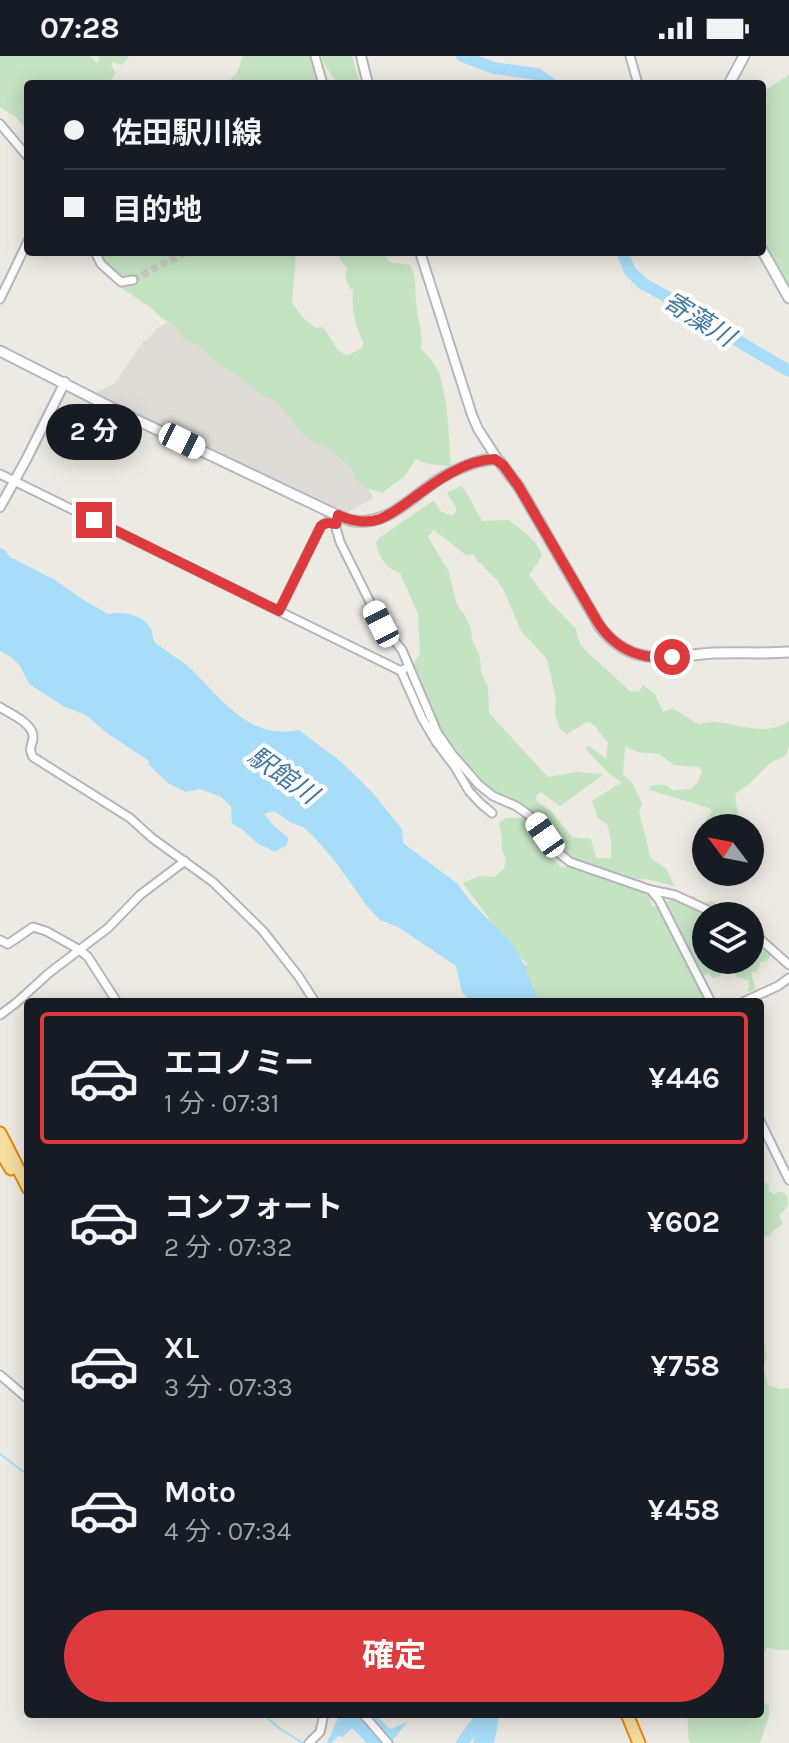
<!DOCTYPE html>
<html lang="ja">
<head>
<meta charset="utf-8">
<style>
  :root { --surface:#171b24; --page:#20242c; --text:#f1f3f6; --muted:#9ea1a6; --line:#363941; --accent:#dc3a3c }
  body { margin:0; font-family:Karla,"Noto Sans JP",sans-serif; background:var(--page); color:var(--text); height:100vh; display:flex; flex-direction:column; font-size:30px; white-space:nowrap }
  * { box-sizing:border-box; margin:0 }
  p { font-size:26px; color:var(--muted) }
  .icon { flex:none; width:44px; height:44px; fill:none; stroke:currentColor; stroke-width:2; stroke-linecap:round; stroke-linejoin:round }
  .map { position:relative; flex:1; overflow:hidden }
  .drawer { position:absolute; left:24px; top:942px; width:740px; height:720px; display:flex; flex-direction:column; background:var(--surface); border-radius:8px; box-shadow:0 4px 20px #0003 }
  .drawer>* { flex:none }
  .hud { position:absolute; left:24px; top:24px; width:742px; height:176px; border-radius:8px; box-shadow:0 4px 20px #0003; display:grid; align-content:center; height:176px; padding:0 40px; background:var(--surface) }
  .needle { width:52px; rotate:302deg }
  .controls { position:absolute; left:692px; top:758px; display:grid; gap:16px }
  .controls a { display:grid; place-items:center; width:72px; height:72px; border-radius:50%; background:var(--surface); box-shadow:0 4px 20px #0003; font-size:40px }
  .end { position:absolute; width:36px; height:36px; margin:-18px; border:10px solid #dc3a3c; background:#fff; box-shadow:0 0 0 4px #fff }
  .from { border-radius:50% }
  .bubble { position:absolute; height:56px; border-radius:28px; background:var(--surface); box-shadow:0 4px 20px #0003; font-size:26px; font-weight:700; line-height:56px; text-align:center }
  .car { position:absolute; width:24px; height:48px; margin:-24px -12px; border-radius:10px; box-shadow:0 0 6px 2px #0007; background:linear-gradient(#fff 24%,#345 0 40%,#fff 0 76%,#345 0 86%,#fff 0) }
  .hud b { display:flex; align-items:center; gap:28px; height:76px; font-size:30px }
  .hud b+b { border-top:2px solid var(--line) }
  .hud i { width:20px; height:20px; background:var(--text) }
  ul { padding:14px 0 0; list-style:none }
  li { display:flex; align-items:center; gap:24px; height:132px; margin:0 16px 12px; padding:0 24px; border:4px solid transparent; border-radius:8px }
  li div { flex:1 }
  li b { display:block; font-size:30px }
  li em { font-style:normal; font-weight:700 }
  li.selected { border-color:var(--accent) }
  li>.icon { width:72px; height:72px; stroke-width:1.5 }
  .cta { display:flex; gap:16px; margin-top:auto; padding:16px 40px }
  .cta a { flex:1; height:92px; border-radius:48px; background:var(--accent); color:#fff; font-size:32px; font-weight:700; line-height:92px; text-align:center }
  .status { display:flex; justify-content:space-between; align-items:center; height:56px; padding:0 40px; background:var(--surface); direction:ltr }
  .status svg { height:22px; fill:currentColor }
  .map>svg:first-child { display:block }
</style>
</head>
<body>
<div class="status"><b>07:28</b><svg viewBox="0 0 49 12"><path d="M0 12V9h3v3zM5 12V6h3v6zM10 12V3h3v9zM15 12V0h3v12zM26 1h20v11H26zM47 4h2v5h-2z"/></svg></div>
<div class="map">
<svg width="789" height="1687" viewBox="0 0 789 1687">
  <rect width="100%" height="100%" fill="#edeae3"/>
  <!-- industrial -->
  <path fill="#dfdcd8" d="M170 265 299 358 348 401 374 442 346 457 339 456 93 338 114 328 143 286 147 284 157 272Z"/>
  <!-- green -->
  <path fill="#c4e3c1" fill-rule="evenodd" d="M0 0H90L96 7 99 5 98 0H129L122 9 113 6 111 10 116 17 108 28H28V75L17 62 0 51Z
    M243 0H312L319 28H226L237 17Z
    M321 0H352L360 28H338C332 17 326 14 321 0Z
    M789 19V231L762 191V36Z
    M92 196H296L292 247 304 263 316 272 323 271 338 294 347 300 360 293 364 288C356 271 351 254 353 235 346 228 344 222 347 212L339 202 341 196H384L389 206 410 209C417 223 415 232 416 247 418 264 423 276 421 293 427 299 433 305 437 313 448 336 449 384 451 410L428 408 416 403 405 420 382 437 366 432 357 425 352 413 328 391 313 386 300 376 292 364 274 343 265 341 235 318 218 308 199 289 184 284C177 269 175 270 162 262 156 258 153 252 147 249 122 232 106 225 92 196Z
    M461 430 465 434 482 465 509 464C521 474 538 484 542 500L529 519 549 545 576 573 580 588 588 597 630 635 639 636 643 629 655 638 663 656 672 652C679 655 694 667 700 668 701 668 711 666 713 666 740 667 764 682 789 665V690L785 700 770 707 748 729 736 737C733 750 742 759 742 772H706V787L702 780 705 765 712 755 709 752 650 734V731C658 727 666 728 672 734L691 733 698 726 702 715 699 711 674 709 659 698 637 696 625 690 623 718 633 728 642 748 639 755 651 803 666 812 674 830 651 824 631 822 574 804 562 796 532 758 499 742 475 724 436 671 412 611 420 597 418 558 400 517C386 513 379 501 376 487L379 482 434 444 440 455 453 460 456 456V451L447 437ZM434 474 467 500 473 498 479 507H482L483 510 497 524 505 537 521 575 547 603 556 644 555 659 560 673 567 678 587 666 594 669 608 687 606 703 588 689 586 693 608 717 622 726 592 745 598 762 607 768 611 784V802H596L591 783 572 781 550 754 537 746 536 740 541 736 560 750 604 718 577 716 548 721 489 657 488 632 481 615 480 602 472 583 471 574 466 561 457 549 448 514 428 481Z
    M506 762H524L533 772 546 796 561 811 570 810 650 835 652 840 650 844 652 850 657 851 674 842 694 840 703 847 712 845 721 852 725 860H706V904H750V876L761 877 768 885 772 897 768 904 760 906 759 912 756 916H752V921L756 931 754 934 748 936 749 925 737 921 732 915 731 908 725 909C724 916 721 922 713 922L708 917 699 923 708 946H540L522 915 527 907 515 898 463 827 479 820 494 821 504 813 506 802C501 794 501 791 502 783 502 778 500 772 499 767Z
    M760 1119 763 1125 769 1129 768 1135 774 1138 781 1135 787 1140C789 1149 786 1154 779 1159L783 1168 773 1175 769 1180 760 1182Z
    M760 1286 765 1287 767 1304 763 1308 768 1329 779 1333 789 1332V1594H778L767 1591 761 1605 762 1645 769 1649V1660L760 1687H690C686 1677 690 1668 686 1658H760Z"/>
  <!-- water -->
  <path fill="#a8ddf9" d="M0 492 5 494 10 501 57 525 80 542 108 558C122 555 143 558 151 573 153 577 153 582 154 586 167 596 183 605 194 616 224 646 251 684 299 674L340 705 371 735 402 773 403 787 458 828 470 845 511 886 525 910 531 928 541 946H470L462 936 456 910 398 871 380 864 367 850 334 804 314 781 303 771 290 766 274 755 264 758 272 768 288 782 287 789 275 796 257 787 242 773 232 768 231 750 221 741 200 733 186 736 169 728 149 709V705L107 677 86 659 65 651 29 628 20 610 11 601 0 595Z
    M351 1658H357L359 1660 360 1658H379L380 1663 390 1673 407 1666 393 1684 395 1687H367L352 1672 343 1681 338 1680 332 1687H327L338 1662 342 1660H351Z
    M477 1658H500L494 1687H473Z"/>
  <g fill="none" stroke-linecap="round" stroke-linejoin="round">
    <!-- stream -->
    <path stroke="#a8ddf9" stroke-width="2" d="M0 1398 28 1419
      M263 1658 279 1672 303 1687"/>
    <!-- river -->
    <path stroke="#a8ddf9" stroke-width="12" d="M462 0 494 12 537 18 551 28
      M622 196 630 215 642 227 680 248 693 261 707 271 726 278 789 315
      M462 1687 483 1658"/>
    <!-- minor-tunnel -->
    <path stroke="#c8c7c3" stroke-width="7" stroke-dasharray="7 3.5" stroke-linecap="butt" d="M133 224 186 196"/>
    <!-- minor casing -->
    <g stroke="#b4b6ba" stroke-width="11">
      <path id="minor" d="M315 0 323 28
        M630 0 638 28
        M0 68 28 101
        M95 196 101 208 121 226 133 224
        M0 243 28 185
        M0 418 401 615
        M338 459 336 472 340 486 381 568 402 594 437 676 452 698 479 729 493 740 516 750 529 759 555 794 570 806 651 834 675 839 720 860
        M279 555 321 470 327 466 336 468
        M404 613 401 615 422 662 436 686 455 711 469 735 480 747 492 757
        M0 651C10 658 34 667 33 682 32 691 28 692 33 701L130 762 152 782 213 826 263 875 299 921 315 946
        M651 834 659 844 711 946
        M750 876 759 882 789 909
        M0 884 8 888 33 871 46 875 80 894 88 901 117 946
        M743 946 778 930 789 922
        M0 959 16 947 49 917 108 872 140 839 185 805
        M760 1065 789 1124
        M0 1319 28 1343
        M363 1658 388 1687
        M309 1687 320 1676 324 1658"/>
    </g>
    <!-- tertiary casing -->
    <g stroke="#b4b6ba" stroke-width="12">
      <path id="tertiary" d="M361 0 368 28
        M420 196 472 359 478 373 498 404
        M0 451 26 404 65 326"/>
    </g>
    <!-- secondary casing -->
    <g stroke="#b5b8bc" stroke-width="13">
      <path id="secondary" d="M729 28 744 0
        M762 194 789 242
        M0 295 124 358 326 454C335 458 345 464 355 465 386 469 409 444 432 428 449 416 474 404 495 403L500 406 519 431 600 571C632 613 670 600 714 597 739 596 764 598 789 596"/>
    </g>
    <!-- trunk casing -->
    <g stroke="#e08b10" stroke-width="15">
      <path id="trunk" d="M0 1077 28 1132
        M0 1095 11 1113
        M627 1658 639 1687"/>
    </g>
    <!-- minor -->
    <use href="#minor" stroke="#fff" stroke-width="7"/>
    <!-- tertiary -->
    <use href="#tertiary" stroke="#fff" stroke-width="8"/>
    <!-- secondary -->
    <use href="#secondary" stroke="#fff" stroke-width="9"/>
    <!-- trunk -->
    <use href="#trunk" stroke="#f7dc9f" stroke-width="11"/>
  </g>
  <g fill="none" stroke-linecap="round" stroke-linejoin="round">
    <!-- route -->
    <path stroke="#dc3a3c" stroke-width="10" d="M94 464 279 555 321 470C326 466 329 467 336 468L338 459C351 465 366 468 380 463 392 458 402 450 412 443 436 425 465 404 495 403L503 409 519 431 597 565C614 593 641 604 672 601"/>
  </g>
  <g text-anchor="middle" stroke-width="8" stroke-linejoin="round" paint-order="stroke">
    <!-- water labels -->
    <g font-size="26" font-style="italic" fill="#437aa1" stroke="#fff">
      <text transform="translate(699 263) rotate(32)" y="9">寄藻川</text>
      <text transform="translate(283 719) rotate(35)" y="9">駅館川</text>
    </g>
  </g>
</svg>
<div class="controls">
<a><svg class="needle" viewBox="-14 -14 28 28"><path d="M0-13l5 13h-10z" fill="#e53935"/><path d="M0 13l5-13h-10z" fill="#9ea1a6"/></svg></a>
<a><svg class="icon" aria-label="layers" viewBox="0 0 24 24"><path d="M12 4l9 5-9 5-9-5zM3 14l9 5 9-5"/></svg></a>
</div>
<i class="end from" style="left:672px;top:601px"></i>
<i class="end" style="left:94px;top:464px"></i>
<div class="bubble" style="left:46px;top:348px;width:96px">2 分</div>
<i class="car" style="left:182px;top:385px;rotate:116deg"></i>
<i class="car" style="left:381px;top:568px;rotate:333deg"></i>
<i class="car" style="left:545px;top:779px;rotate:325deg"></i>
<div class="hud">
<b><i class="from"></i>佐田駅川線</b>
<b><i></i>目的地</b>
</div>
<section class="drawer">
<ul>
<li class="selected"><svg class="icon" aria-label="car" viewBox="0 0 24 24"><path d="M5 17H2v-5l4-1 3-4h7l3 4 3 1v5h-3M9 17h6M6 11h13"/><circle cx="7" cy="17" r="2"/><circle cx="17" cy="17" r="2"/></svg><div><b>エコノミー</b><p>1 分 · 07:31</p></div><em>¥446</em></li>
<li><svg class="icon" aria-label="car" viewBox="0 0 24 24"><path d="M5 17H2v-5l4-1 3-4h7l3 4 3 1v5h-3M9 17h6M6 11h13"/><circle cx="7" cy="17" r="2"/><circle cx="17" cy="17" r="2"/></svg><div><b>コンフォート</b><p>2 分 · 07:32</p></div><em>¥602</em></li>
<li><svg class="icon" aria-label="car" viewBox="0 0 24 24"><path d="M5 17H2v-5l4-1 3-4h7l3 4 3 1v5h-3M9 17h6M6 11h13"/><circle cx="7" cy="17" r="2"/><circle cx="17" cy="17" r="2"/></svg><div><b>XL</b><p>3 分 · 07:33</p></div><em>¥758</em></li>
<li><svg class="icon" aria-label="car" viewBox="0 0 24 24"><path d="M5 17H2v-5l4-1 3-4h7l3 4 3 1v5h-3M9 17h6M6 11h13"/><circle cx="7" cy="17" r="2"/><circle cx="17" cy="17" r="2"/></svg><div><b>Moto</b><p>4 分 · 07:34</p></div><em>¥458</em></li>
</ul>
<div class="cta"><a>確定</a></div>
</section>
</div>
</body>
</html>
